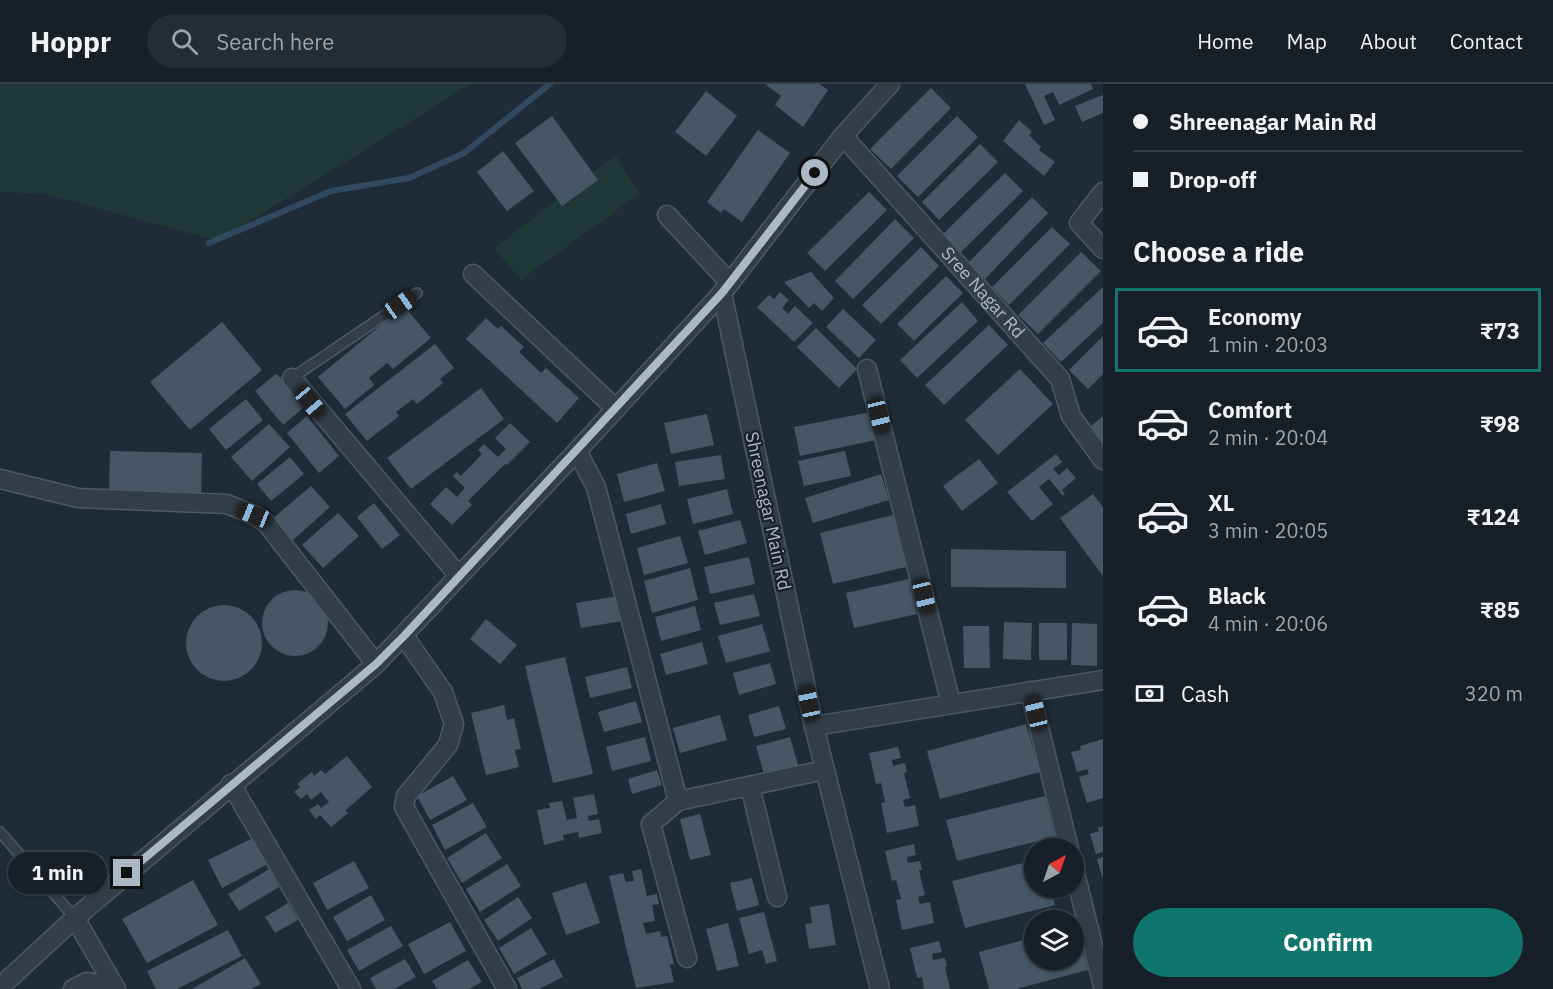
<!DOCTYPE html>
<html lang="en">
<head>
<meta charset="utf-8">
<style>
  :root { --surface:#172029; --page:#242d35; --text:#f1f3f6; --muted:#9ea3a8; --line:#363e46; --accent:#0f766e }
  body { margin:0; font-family:"IBM Plex Sans",sans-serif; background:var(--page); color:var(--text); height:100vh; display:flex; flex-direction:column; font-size:22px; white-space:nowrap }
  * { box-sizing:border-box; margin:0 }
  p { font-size:20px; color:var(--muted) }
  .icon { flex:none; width:33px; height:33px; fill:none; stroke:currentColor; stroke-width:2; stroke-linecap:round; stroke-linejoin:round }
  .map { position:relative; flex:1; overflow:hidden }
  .panel { display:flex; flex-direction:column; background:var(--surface); width:450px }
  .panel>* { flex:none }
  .banner { display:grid; align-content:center; height:132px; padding:0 30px; background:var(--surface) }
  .needle { width:39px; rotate:40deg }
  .buttons { position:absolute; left:1024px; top:754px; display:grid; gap:12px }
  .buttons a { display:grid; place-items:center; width:60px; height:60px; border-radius:50%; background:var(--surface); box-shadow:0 2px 4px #0004,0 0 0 2px var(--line); font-size:30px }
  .end { position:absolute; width:27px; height:27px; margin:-14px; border:8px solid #acb8c5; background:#111; box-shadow:0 0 0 3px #111 }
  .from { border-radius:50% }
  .bubble { position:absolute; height:42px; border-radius:21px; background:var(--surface); box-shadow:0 2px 4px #0004,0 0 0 2px var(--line); font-size:20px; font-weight:800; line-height:42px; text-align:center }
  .car { position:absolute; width:18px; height:36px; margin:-18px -9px; border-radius:8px; box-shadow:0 0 4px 2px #0007; background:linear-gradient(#222 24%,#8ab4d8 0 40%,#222 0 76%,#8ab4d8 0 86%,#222 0) }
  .banner b { display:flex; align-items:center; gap:21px; height:57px; font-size:22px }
  .banner b+b { border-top:2px solid var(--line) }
  .banner i { width:15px; height:15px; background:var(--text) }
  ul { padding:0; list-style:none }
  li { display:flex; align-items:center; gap:18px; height:84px; margin:0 12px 9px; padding:0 18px; border:3px solid transparent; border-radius:0px }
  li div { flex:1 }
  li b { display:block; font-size:22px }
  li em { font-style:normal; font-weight:800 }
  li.active { border-color:var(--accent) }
  li>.icon { width:54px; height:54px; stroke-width:1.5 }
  h2 { padding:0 30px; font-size:27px; line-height:72px }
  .pay { display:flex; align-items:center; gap:15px; height:66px; padding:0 30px; font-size:22px }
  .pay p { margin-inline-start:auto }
  .button { display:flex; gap:12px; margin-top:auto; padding:12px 30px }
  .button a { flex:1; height:69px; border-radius:36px; background:var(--accent); color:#fff; font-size:24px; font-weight:800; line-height:69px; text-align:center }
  header { display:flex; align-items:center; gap:36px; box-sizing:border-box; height:84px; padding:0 30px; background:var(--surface); border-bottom:2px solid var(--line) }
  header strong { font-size:28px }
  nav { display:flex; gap:33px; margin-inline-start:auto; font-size:21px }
  .search { width:420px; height:54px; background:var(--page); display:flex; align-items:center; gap:15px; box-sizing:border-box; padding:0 21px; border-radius:33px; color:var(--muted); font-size:22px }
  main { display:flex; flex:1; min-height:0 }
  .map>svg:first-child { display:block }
</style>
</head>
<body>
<header>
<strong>Hoppr</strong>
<div class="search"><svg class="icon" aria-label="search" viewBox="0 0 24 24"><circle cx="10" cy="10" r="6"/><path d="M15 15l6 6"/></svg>Search here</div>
<nav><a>Home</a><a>Map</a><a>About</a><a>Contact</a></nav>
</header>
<main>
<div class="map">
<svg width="1103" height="905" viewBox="0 0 1103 905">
  <rect width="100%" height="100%" fill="#1f2b37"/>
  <!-- green -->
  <path fill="#203838" d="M0 0H471L218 157 45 110 0 108Z
    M616 71 639 110 521 196 494 164Z"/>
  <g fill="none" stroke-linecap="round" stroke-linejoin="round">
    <!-- stream -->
    <path stroke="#31495f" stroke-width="6" d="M209 159 331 107 409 94 464 69 550 0"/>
  </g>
  <!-- building -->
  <path fill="#465664" d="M765 0H820L828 6 803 43 775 21 781 12Z
    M1025 0H1091L1093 5 1059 21 1053 8 1044 12 1055 36 1044 41Z
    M931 4 951 24 891 85 870 65Z
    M706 7 737 32 706 72 675 48Z
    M1103 11V29L1082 38 1075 22Z
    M552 32 598 96 562 122 515 59Z
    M957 32 978 53 918 113 897 92Z
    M1019 36 1032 48 1029 51 1041 63 1039 66 1055 78 1044 92 1003 57Z
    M758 46 790 69 742 138 724 125 721 129 707 118Z
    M980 60 998 78 939 136 922 118Z
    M503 67 534 107 507 127 477 88Z
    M1005 89 1023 107 960 169 942 151Z
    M869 108 887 126 825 187 807 169Z
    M1032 113 1048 129 985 195 968 179Z
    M895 135 914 154 853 215 835 197Z
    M1052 143 1070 160 1009 221 992 203Z
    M921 163 939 182 881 240 862 221Z
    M1081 168 1101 187 1038 250 1018 231Z
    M811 188 834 214 822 227 814 219 809 224 784 198Z
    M946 192 963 209 914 257 897 240Z
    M1103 203V239L1061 278 1043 259Z
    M780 208 789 216 782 224 788 230 795 222 813 239 794 258 757 223 769 211 774 215Z
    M962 218 978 237 917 294 900 276Z
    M404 222 431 254 393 285 387 279 369 294 374 301 345 325 318 293Z
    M843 225 876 256 859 274 826 243Z
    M486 234 498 245 501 242 524 263 519 268 541 289 546 284 579 314 557 339 466 255Z
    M222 238 262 286 190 346 150 298Z
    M989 241 1008 261 944 321 925 301Z
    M816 244 857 285 839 304 797 263Z
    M1103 252V290L1088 305 1069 286Z
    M435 260 454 284 440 295 443 299 417 320 413 315 396 328 399 332 367 357 345 330Z
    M1020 285 1053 320 998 371 965 336Z
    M276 290 295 306 303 324 283 341 255 307Z
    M481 304 504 335 411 405 387 374Z
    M246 315 263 336 226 366 209 345Z
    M871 328 876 356 800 372 794 343Z
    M707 330 714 361 671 370 664 339Z
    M307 332 339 372 319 389 287 349Z
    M1103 332V361L1089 344Z
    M510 339 530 358 507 381 505 380 468 417 472 421 452 441 430 420 446 403 457 413 465 404 453 392 457 388 461 392 482 370 478 366 484 360 498 373 506 365 495 354Z
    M269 340 290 363 252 397 231 373Z
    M110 367 202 369 201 415 109 412Z
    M845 367 851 392 804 402 798 377Z
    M1056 370 1062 378 1053 385 1059 391 1067 384 1076 394 1062 406 1065 410 1063 412 1049 395 1039 403 1053 420 1032 437 1007 408Z
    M721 371 725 395 679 402 675 378Z
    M290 373 304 390 271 417 257 400Z
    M979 375 998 399 962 427 943 402Z
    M657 379 665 407 624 418 617 390Z
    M881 390 889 416 813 439 805 414Z
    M311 402 330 423 292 457 272 435Z
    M727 405 733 430 693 440 687 415Z
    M1093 410 1103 423V492L1060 434Z
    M374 419 400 451 382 465 357 433Z
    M661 420 666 440 631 450 626 430Z
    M338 429 359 452 323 484 302 461Z
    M893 431 906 483 833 500 820 449Z
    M740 436 747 459 705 471 698 447Z
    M680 452 688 479 644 491 637 464Z
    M951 465 1066 467V504L951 503Z
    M749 473 755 500 710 510 704 483Z
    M690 484 698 516 652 529 644 497Z
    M909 495 917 530 854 544 846 509Z
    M262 539a33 33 0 1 1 66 0a33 33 0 1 1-66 0Z
    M754 510 760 532 720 541 714 519Z
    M618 512 622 537 581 544 576 519Z
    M186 559a38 38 0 1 1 76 0a38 38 0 1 1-76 0Z
    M695 522 701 546 661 557 655 533Z
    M486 535 517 561 500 580 470 555Z
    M1004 538 1032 539 1031 576 1003 575Z
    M1039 539H1067V576H1039Z
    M1072 539 1097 540V582L1071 581Z
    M762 540 770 567 726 579 718 552Z
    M963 542H989L990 584H964Z
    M702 558 708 580 666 591 660 570Z
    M565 573 593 690 553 699 525 582Z
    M770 579 776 600 739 611 733 589Z
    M627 583 632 604 590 614 585 593Z
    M636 617 642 638 604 648 598 628Z
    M504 621 507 636 514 634 521 665 515 666 519 683 486 691 471 629Z
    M779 622 786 645 754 653 748 631Z
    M720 631 727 656 680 669 673 644Z
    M1026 640 1040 688 940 715 927 667Z
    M645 653 651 677 612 687 606 663Z
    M790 653 798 681 764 690 756 662Z
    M1103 655V714L1087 719 1079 693 1089 690 1087 685 1077 688 1071 668 1081 666 1080 662Z
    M898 663 901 674 892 676 893 682 905 679 907 688 904 689 910 714 903 716 905 723 915 721 919 742 887 749 881 719 885 718 881 699 876 700 869 669Z
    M347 672 372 703 346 726 348 729 331 743 320 731 316 735 309 726 318 720 321 724 329 718 321 708 311 716 307 710 301 715 294 708 300 703 297 700 312 688 314 692 321 686 325 690Z
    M657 686 662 701 632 710 628 695Z
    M453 692 467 716 430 736 417 712Z
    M594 710 598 730 588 732 589 737 599 735 602 749 579 754 578 748 563 751 564 756 544 761 537 726 550 724 549 719 562 717 567 736 577 734 573 714Z
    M1045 712 1055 753 957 777 946 736Z
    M473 719 487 743 445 766 432 741Z
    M700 730 711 771 690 776 680 735Z
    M1103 742V768L1096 770 1090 750 1099 747 1098 744Z
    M486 749 502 774 462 799 447 774Z
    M253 754 266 781 222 804 208 776Z
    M914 760 916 771 907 773 908 779 920 777 922 786H919L925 811 918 813 920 820 930 818 934 839 902 846 896 816 901 815 896 796 892 797 885 767Z
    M1103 773V793H1102L1097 775Z
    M1035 776V804H1051L1055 821 965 844 952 797Z
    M354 777 369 804 327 826 313 799Z
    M507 780 521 802 480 828 466 805Z
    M269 785 279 803 239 827 228 810Z
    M641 785 647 812 657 810 659 820 652 821 655 837 643 839 646 850 660 847 661 853 667 852 674 880 670 881 674 898 636 904 609 792 623 789 626 798 634 797 632 787Z
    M752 794 759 821 737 827 730 799Z
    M193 796 218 841 147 879 122 835Z
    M586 798 600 839 566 851 552 809Z
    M371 811 385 836 347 857 333 833Z
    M518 813 532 834 498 857 484 836Z
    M288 819 298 836 275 849 265 833Z
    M829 820 836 861 809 865 805 840 812 839 810 823Z
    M764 828 777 877 766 880 762 866 749 870 739 834Z
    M450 838 466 867 424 890 408 860Z
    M728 839 739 882 717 887 706 845Z
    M391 842 403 862 359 887 347 866Z
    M1076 842 1088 886 1016 905H989L979 868 1035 853V876H1074V843Z
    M531 844 547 870 514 890 499 864Z
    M228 846 242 872 177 905H156L147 887Z
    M939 857 942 868 932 870 933 876 945 874 947 883H945L950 905H924L922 893 917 894 910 864Z
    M245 874 261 900 251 905H192Z
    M405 875 416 893 394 905H376L370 894Z
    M554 875 563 893 539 905H522L517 894Z
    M468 876 482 898 469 905H437L432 897Z"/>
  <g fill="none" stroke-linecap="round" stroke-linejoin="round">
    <!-- service casing -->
    <g stroke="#4d5863" stroke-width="12">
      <path id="service" d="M292 294 417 209
        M0 748 75 834"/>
    </g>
    <!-- minor casing -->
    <g stroke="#4d5863" stroke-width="21">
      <g id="minor">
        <path id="s1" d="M843 52 1060 295 1071 332 1103 376"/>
        <path d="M1103 108 1079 139 1103 165"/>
        <path d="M667 131 730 199"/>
        <path d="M473 190 616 325"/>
        <path d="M867 285 951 620"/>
        <path d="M292 294 459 492"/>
        <path d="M577 367 596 403 678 717 651 740 687 874"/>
        <path d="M0 395 78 414 227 420 254 431 267 440 376 580"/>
        <path d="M404 552 443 608 454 640 448 661 406 712 404 723 507 905"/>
        <path d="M1030 607 1069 765"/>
        <path d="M814 642 1103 596"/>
        <path d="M231 700 351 905"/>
        <path d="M750 702 777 813"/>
        <path d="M678 717 824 686"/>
        <path d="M1074 785 1103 902"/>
        <path d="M75 834 116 905"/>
        <path d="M0 903 75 834 376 580 577 367 722 209"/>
        <path d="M73 905 87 898 97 900 101 905"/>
        <path d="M880 905 814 642 722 209 843 52 890 0"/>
      </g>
    </g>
    <!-- service -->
    <use href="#service" stroke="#323d48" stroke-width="9"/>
    <!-- minor -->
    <use href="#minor" stroke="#323d48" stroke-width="18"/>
  </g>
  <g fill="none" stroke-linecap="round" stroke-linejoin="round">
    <!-- route -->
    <path stroke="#acb8c5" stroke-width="8" d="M127 789 376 580 404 552 722 209 815 89"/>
  </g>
  <g text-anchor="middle" stroke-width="4.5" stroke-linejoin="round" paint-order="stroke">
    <!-- street labels -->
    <g font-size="18" fill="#acb8c5" stroke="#18222c">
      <text dy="6" stroke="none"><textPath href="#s1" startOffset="210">Sree Nagar Rd</textPath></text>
      <text transform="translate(768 427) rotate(78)" y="6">Shreenagar Main Rd</text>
    </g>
  </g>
</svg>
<div class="buttons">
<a><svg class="needle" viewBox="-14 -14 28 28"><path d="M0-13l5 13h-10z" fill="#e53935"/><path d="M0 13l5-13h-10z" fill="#9ea3a8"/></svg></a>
<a><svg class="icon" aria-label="layers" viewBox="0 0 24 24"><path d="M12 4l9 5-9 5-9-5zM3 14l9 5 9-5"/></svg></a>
</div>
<i class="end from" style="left:815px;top:89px"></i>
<i class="end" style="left:127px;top:789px"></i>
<div class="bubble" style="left:8px;top:768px;width:99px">1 min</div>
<i class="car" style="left:400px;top:221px;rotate:55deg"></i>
<i class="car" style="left:310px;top:318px;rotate:140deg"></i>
<i class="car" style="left:879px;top:331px;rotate:166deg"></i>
<i class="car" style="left:254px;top:431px;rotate:292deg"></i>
<i class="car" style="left:924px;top:512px;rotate:166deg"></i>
<i class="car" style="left:809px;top:619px;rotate:348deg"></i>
<i class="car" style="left:1036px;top:629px;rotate:346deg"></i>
</div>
<section class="panel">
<div class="banner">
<b><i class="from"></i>Shreenagar Main Rd</b>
<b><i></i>Drop-off</b>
</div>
<h2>Choose a ride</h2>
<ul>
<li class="active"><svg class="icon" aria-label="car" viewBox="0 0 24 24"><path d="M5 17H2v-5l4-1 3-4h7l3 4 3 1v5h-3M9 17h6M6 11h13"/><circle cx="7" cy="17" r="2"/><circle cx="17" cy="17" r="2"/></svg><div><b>Economy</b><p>1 min · 20:03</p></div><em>₹73</em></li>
<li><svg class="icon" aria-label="car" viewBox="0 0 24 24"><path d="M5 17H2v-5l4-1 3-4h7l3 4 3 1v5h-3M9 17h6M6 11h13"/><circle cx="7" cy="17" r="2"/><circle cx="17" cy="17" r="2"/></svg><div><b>Comfort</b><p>2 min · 20:04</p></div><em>₹98</em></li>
<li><svg class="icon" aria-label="car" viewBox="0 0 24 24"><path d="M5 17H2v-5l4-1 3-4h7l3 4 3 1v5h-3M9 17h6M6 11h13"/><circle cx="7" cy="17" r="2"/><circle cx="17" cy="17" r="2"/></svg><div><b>XL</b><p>3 min · 20:05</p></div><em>₹124</em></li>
<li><svg class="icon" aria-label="car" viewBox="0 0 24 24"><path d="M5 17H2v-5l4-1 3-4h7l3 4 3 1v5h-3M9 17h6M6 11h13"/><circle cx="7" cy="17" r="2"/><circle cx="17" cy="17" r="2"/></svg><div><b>Black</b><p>4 min · 20:06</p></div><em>₹85</em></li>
</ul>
<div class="pay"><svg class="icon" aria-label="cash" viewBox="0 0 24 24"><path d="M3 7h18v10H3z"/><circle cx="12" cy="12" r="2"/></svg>Cash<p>320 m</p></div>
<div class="button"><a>Confirm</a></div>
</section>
</main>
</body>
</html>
